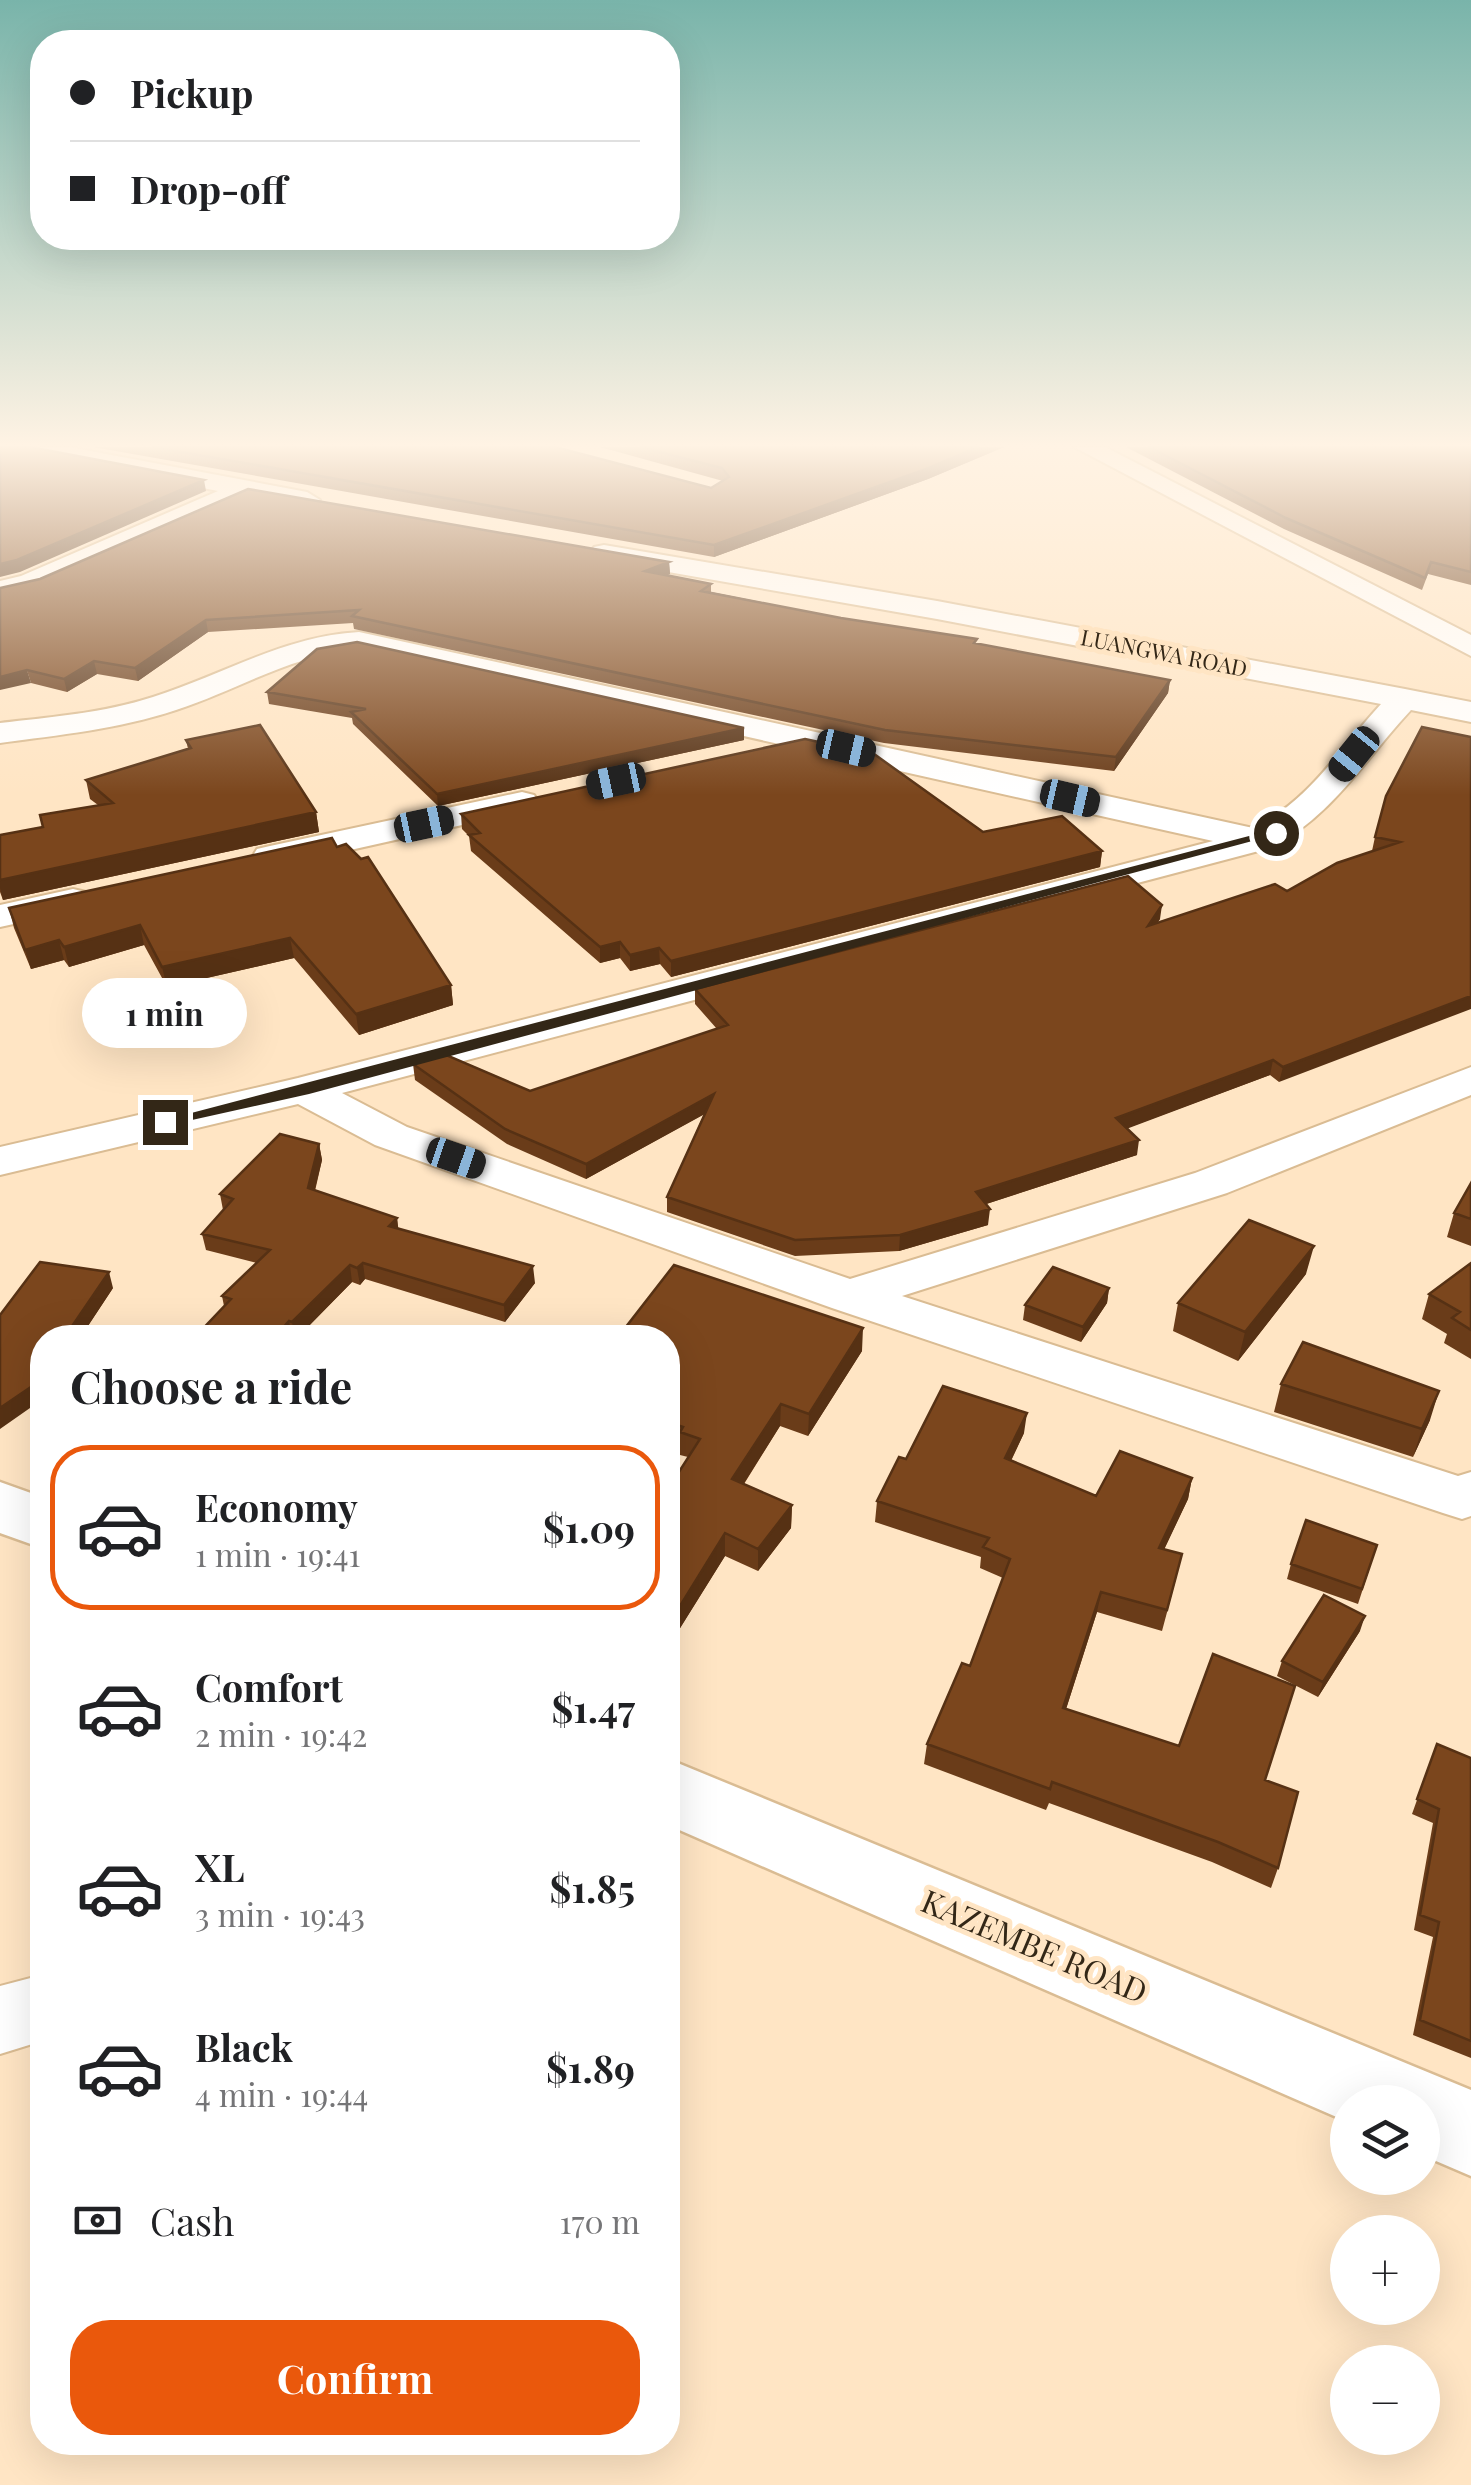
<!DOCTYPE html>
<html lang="en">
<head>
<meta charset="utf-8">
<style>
  :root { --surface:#fff; --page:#f6f6f6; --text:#202124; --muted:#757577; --line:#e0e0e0; --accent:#ea580c }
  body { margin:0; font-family:"Playfair Display",serif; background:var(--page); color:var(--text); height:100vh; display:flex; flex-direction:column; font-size:38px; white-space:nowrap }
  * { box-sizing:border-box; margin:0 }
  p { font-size:32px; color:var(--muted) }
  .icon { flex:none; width:55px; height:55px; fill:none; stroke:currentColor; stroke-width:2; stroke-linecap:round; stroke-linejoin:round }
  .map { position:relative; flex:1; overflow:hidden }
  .drawer { position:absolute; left:30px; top:1325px; width:650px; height:1130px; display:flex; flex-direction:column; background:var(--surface); border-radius:40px; box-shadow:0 10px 40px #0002 }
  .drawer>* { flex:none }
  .top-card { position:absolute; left:30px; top:30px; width:650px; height:220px; border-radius:40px; box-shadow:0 10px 40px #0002; display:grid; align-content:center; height:220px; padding:0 40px; background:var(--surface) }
  .controls { position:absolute; left:1330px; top:2085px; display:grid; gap:20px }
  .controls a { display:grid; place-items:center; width:110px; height:110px; border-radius:50%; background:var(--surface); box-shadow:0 10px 40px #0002; font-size:50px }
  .end { position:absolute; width:45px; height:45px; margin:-22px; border:12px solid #332717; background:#fff; box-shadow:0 0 0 5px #fff }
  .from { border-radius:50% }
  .bubble { position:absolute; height:70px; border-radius:35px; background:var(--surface); box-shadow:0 10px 40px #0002; font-size:32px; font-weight:700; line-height:70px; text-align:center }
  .car { position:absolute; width:30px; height:60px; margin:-30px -15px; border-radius:12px; box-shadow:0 0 8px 2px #0007; background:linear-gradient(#222 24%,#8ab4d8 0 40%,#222 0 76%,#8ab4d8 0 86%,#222 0) }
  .top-card b { display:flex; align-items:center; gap:35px; height:95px; font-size:38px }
  .top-card b+b { border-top:2px solid var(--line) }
  .top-card i { width:25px; height:25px; background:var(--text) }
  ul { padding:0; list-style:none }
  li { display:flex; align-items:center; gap:30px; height:165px; margin:0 20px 15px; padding:0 20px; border:5px solid transparent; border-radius:40px }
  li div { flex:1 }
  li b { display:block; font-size:38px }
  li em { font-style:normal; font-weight:700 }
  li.active { border-color:var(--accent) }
  li>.icon { width:90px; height:90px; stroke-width:1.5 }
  h2 { padding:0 40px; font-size:45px; line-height:120px }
  .pay { display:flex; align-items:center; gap:25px; height:110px; padding:0 40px; font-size:38px }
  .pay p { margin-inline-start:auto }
  .button { display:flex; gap:20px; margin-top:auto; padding:20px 40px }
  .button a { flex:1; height:115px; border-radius:40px; background:var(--accent); color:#fff; font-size:40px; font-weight:700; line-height:115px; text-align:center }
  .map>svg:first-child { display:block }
</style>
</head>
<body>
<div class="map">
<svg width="1471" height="2485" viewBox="0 0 1471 2485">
  <rect width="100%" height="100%" fill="#ffe5c4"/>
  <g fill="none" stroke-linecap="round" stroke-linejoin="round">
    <!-- minor casing -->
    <g stroke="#dabc93" stroke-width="4">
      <path id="minor" d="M18 447H69L307 492 320 500 307 508 248 496 41 588 0 598V581L21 576 218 491 30 454Z
        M1074 447H1105L1471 635V656Z
        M604 545 937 601 1405 689 1471 702V722L1411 710C1365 759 1332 817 1270 848L342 1093 407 1127 850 1279 1195 1173 1471 1067V1095L1227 1193 902 1296 1458 1476 1471 1472V1516L1462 1519 1443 1513 832 1308 375 1145 298 1104 0 1175V1147L298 1078 1213 841 359 650C292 654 238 690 176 710 119 729 59 735 0 743V723C51 717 104 713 153 697 223 675 284 636 359 632L1253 828C1309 802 1340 748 1381 704L937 619 594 559 590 553 594 547Z
        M522 792 534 795 539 802 534 809 270 868 257 865 252 857 257 849 270 846Z
        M73 889 86 892 92 900 86 908 0 927V905Z
        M42 1975V2041L0 2054V1986Z"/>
    </g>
    <!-- secondary casing -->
    <g stroke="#dabc93" stroke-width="5">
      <path id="secondary" d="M0 1482 42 1497V1548L0 1533Z
        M668 1759 1471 2090V2176L1422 2155V2102H1348V2122L668 1825Z"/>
    </g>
    <!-- minor -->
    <use href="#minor" fill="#fff" fill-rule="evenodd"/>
    <!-- secondary -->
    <use href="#secondary" fill="#fff" fill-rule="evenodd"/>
  </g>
  <!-- wall -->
  <path fill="#6a3c19" d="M93 447H555L711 488 723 481 600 447H1004L928 479 714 557Z
    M1126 447H1471V585L1428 574 1422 590 1284 529Z
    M669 562 670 574 667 575 711 584V592L841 618 1170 680 1168 693 1114 771 884 743 354 629 353 623 208 632 138 681 97 674 67 692 31 683 0 588Z
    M267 692 744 728V740L438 806 353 724 352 718 269 704Z
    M1471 737 1279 1082 1270 1075 1127 1128 1137 1155 986 1204 988 1225 899 1251 795 1256 667 1212V1197L704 1114 586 1179 507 1144 415 1080 413 1064 530 1091 717 1029 695 1004V989L1160 919 1157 923 1287 891 1372 851 1375 837Z
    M186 740 316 812 319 832 3 900 0 892V835L43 827 98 805 90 799 86 780 188 749Z
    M461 814 983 832 1102 851 1100 867 671 977 660 964 630 971 620 958 600 963 471 851 469 836 462 829Z
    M337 847 451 985 453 1005 359 1035 294 958 167 987 144 945 69 967 64 960 31 969 14 928 9 908Z
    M319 1144 322 1160 315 1191 397 1218 398 1229 535 1283 505 1322 365 1279 360 1285 352 1282 297 1338H194L224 1306 222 1296 257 1263 206 1250 202 1234 223 1210 220 1194Z
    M1471 1183V1246L1447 1237 1454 1213Z
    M1471 1263V1359L1444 1343 1447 1334 1422 1319 1429 1294Z
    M1306 1274 1238 1361 1173 1331 1178 1303Z
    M113 1288 80 1338H42V1403L40 1401 0 1315Z
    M1109 1288 1107 1303 1081 1342 1023 1320 1025 1305Z
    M622 1332 862 1351 808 1436 780 1426 744 1484 792 1505 791 1528 758 1571 725 1556 672 1641 668 1639V1489L688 1457 680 1455V1448L668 1444V1338H623Z
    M1281 1384 1430 1420 1413 1457 1274 1412Z
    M1024 1433 1011 1461 1096 1496 1192 1478 1188 1499 1164 1549 1177 1575 1162 1631 1097 1612 1066 1709 1266 1780 1278 1868 1271 1888 1212 1862 1049 1803 1046 1810 924 1764 927 1744 970 1666 1003 1578 980 1568 981 1557 875 1522 877 1501 906 1459Z
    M1377 1545 1358 1604 1287 1579 1291 1564Z
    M1360 1631 1318 1697 1277 1676 1282 1661Z
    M1437 1744 1471 1758V2058L1413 2035 1433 1937 1414 1930 1433 1823 1412 1814Z"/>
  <!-- shaded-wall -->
  <path fill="#563114" d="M978 447H1004L928 479 714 557V545Z
    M204 480 206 491 20 572 0 577V564Z
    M669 562 670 574 646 583 645 571Z
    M206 620 208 632 138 681 135 668Z
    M94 661 97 674 67 692 64 679Z
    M27 670 31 683 0 690V677Z
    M1170 680 1168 693 1114 771 1116 757Z
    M744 728V740L438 806 437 794Z
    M316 812 319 832 3 900 0 888V880Z
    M1102 851 1100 867 671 977V961Z
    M1162 905 1160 919 1145 941 1148 926Z
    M140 925 144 945 69 967 64 947Z
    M290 938 294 958 167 987 162 967Z
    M59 940 64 960 31 969 25 950Z
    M620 942V958L600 963V947Z
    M659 948 660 964 630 971V955Z
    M451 985 453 1005 359 1035 356 1014Z
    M1471 996V1009L1279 1082 1283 1067Z
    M1273 1060 1270 1075 1113 1134 1116 1118Z
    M714 1094V1109L586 1179V1164Z
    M1139 1140 1137 1155 974 1208 976 1192Z
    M319 1144 322 1160 311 1205 308 1188Z
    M990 1209 988 1225 899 1251 900 1235Z
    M397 1218 399 1234 389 1226Z
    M1314 1246 1306 1274 1238 1361 1245 1332Z
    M363 1263 365 1279 360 1285 357 1268Z
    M350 1265 352 1282 297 1338H295L292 1322Z
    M533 1266 535 1283 505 1322 504 1305Z
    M109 1272 113 1288 80 1338H64Z
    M1109 1288 1107 1303 1081 1342 1083 1327Z
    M289 1321 292 1338H274Z
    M863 1328 862 1351 808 1436 809 1414Z
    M34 1385 40 1401 0 1429V1408Z
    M1439 1391 1430 1420 1413 1457 1422 1429Z
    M781 1404 780 1426 732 1502V1479Z
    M1027 1413 1024 1433 1002 1479 1005 1458Z
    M1192 1478 1188 1499 1155 1569 1159 1548Z
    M792 1505 791 1528 758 1571V1549Z
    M725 1533V1556L672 1641V1619Z
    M1101 1592 1097 1612 1060 1728 1063 1708Z
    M1365 1616 1360 1631 1318 1697 1323 1682Z"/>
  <!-- building -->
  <path fill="#7b461d" stroke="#563114" stroke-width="2.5" d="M0 447H30L204 480 17 560 0 564Z
    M153 447H555L711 488 729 477 722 468 641 447H978L929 468 714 545Z
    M1149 447H1471V572L1431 562 1425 578 1286 518Z
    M248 489 669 562 645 571 711 584 701 591 841 618 977 639 974 643 1170 680 1116 757 885 730 352 616 359 610 206 620 135 668 94 661 64 679 27 670 0 677V588L40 579Z
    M357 642 744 728 437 794 351 712 366 709 267 692 317 649Z
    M260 725 316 812 0 880V835L43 827 40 815 113 803 86 780 191 748 186 740Z
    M1422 727 1471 737V996L1283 1067 1273 1060 1116 1118 1139 1140 976 1192 990 1209 900 1235 795 1240 667 1197 714 1094 586 1164 505 1129 413 1064 444 1054 530 1091 728 1025 695 989 1128 876 1162 905 1148 926 1275 884 1287 891 1337 863 1400 842 1375 837 1386 796Z
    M805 739 874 754 983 832 1062 816 1102 851 671 961 659 948 630 955 620 942 600 947 469 835 480 833 461 814Z
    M332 838 337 847 346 844 361 859 368 857 451 985 356 1014 290 938 162 967 140 925 64 947 59 940 25 950 9 908Z
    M280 1134 319 1144 308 1188 397 1218 389 1226 533 1266 504 1305 363 1263 357 1268 350 1265 292 1322 289 1321 274 1338H194L231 1299 222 1296 270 1250 202 1234 233 1199 220 1194Z
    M1471 1183V1219L1454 1213Z
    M1249 1220 1314 1246 1245 1332 1178 1303Z
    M40 1262 109 1272 64 1338H42V1388L34 1385 0 1408V1315Z
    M1471 1263V1330L1452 1318 1460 1312 1429 1294Z
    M674 1265 863 1328 809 1414 781 1404 732 1479 792 1505 758 1549 725 1533 672 1619 668 1617V1489L700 1439 680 1432 683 1427 668 1422V1338H639L622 1332Z
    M1053 1267 1109 1288 1083 1327 1025 1305Z
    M1303 1342 1439 1391 1422 1429 1281 1384Z
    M943 1386 1027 1413 1005 1458 1096 1496 1120 1451 1192 1478 1159 1548 1182 1554 1167 1610 1101 1592 1063 1708 1179 1746 1213 1654 1295 1686 1265 1780 1298 1792 1278 1868 1218 1842 1052 1782 1050 1789 927 1744 962 1663 970 1666 1010 1559 983 1547 989 1538 877 1501 899 1457 906 1459Z
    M1306 1520 1377 1545 1362 1589 1291 1564Z
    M1324 1595 1365 1616 1323 1682 1282 1661Z
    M1437 1744 1471 1758V2041L1420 2020 1439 1922 1420 1915 1439 1809 1417 1799Z"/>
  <!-- sky -->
  <linearGradient id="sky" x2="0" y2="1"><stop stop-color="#79b4aa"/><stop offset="0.56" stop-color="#fff3e4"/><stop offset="1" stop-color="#fff3e4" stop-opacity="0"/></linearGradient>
  <rect width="1471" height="795" fill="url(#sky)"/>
  <!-- route -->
  <path fill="#332717" d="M1272 830 1282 833 309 1094 165 1126 157 1122Z"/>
  <g text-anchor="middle" stroke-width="10" stroke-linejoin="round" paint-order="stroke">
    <!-- far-street labels -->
    <g font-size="22" fill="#332717" stroke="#ffe5c4">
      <text transform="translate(1164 653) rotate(11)" y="8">LUANGWA ROAD</text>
    </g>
    <!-- near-street labels -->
    <g font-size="32" fill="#332717" stroke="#ffe5c4">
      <text transform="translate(1034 1947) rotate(23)" y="11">KAZEMBE ROAD</text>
    </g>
  </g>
</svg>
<div class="controls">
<a><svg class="icon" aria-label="layers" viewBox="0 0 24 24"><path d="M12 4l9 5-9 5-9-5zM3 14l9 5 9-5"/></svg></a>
<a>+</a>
<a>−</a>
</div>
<i class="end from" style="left:1276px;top:833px"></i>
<i class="end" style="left:165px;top:1122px"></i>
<div class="bubble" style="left:82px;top:978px;width:165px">1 min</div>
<i class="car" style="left:846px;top:748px;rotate:103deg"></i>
<i class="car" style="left:1354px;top:754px;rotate:219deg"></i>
<i class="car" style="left:616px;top:781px;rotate:258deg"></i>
<i class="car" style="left:1070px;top:798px;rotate:103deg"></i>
<i class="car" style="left:424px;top:824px;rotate:78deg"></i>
<i class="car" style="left:456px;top:1158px;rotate:109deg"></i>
<div class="top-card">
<b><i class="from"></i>Pickup</b>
<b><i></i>Drop-off</b>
</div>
<section class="drawer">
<h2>Choose a ride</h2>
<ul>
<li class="active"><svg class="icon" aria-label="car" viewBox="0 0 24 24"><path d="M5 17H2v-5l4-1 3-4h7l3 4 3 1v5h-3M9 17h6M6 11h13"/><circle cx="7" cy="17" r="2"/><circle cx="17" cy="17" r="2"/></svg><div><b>Economy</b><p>1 min · 19:41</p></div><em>$1.09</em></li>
<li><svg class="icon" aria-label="car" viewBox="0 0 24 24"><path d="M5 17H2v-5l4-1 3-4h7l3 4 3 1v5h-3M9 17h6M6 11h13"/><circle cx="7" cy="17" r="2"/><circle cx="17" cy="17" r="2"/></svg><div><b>Comfort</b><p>2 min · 19:42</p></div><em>$1.47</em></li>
<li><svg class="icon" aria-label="car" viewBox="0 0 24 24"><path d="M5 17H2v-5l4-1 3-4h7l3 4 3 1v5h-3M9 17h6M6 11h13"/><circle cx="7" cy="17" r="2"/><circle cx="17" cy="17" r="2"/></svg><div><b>XL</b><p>3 min · 19:43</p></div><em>$1.85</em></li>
<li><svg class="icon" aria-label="car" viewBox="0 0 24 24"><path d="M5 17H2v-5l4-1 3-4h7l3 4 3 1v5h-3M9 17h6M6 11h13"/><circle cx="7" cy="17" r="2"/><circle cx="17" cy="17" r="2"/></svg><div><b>Black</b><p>4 min · 19:44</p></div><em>$1.89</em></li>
</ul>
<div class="pay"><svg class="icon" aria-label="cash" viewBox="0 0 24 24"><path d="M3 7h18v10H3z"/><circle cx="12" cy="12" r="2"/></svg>Cash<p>170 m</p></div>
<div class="button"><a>Confirm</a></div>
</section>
</div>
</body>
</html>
